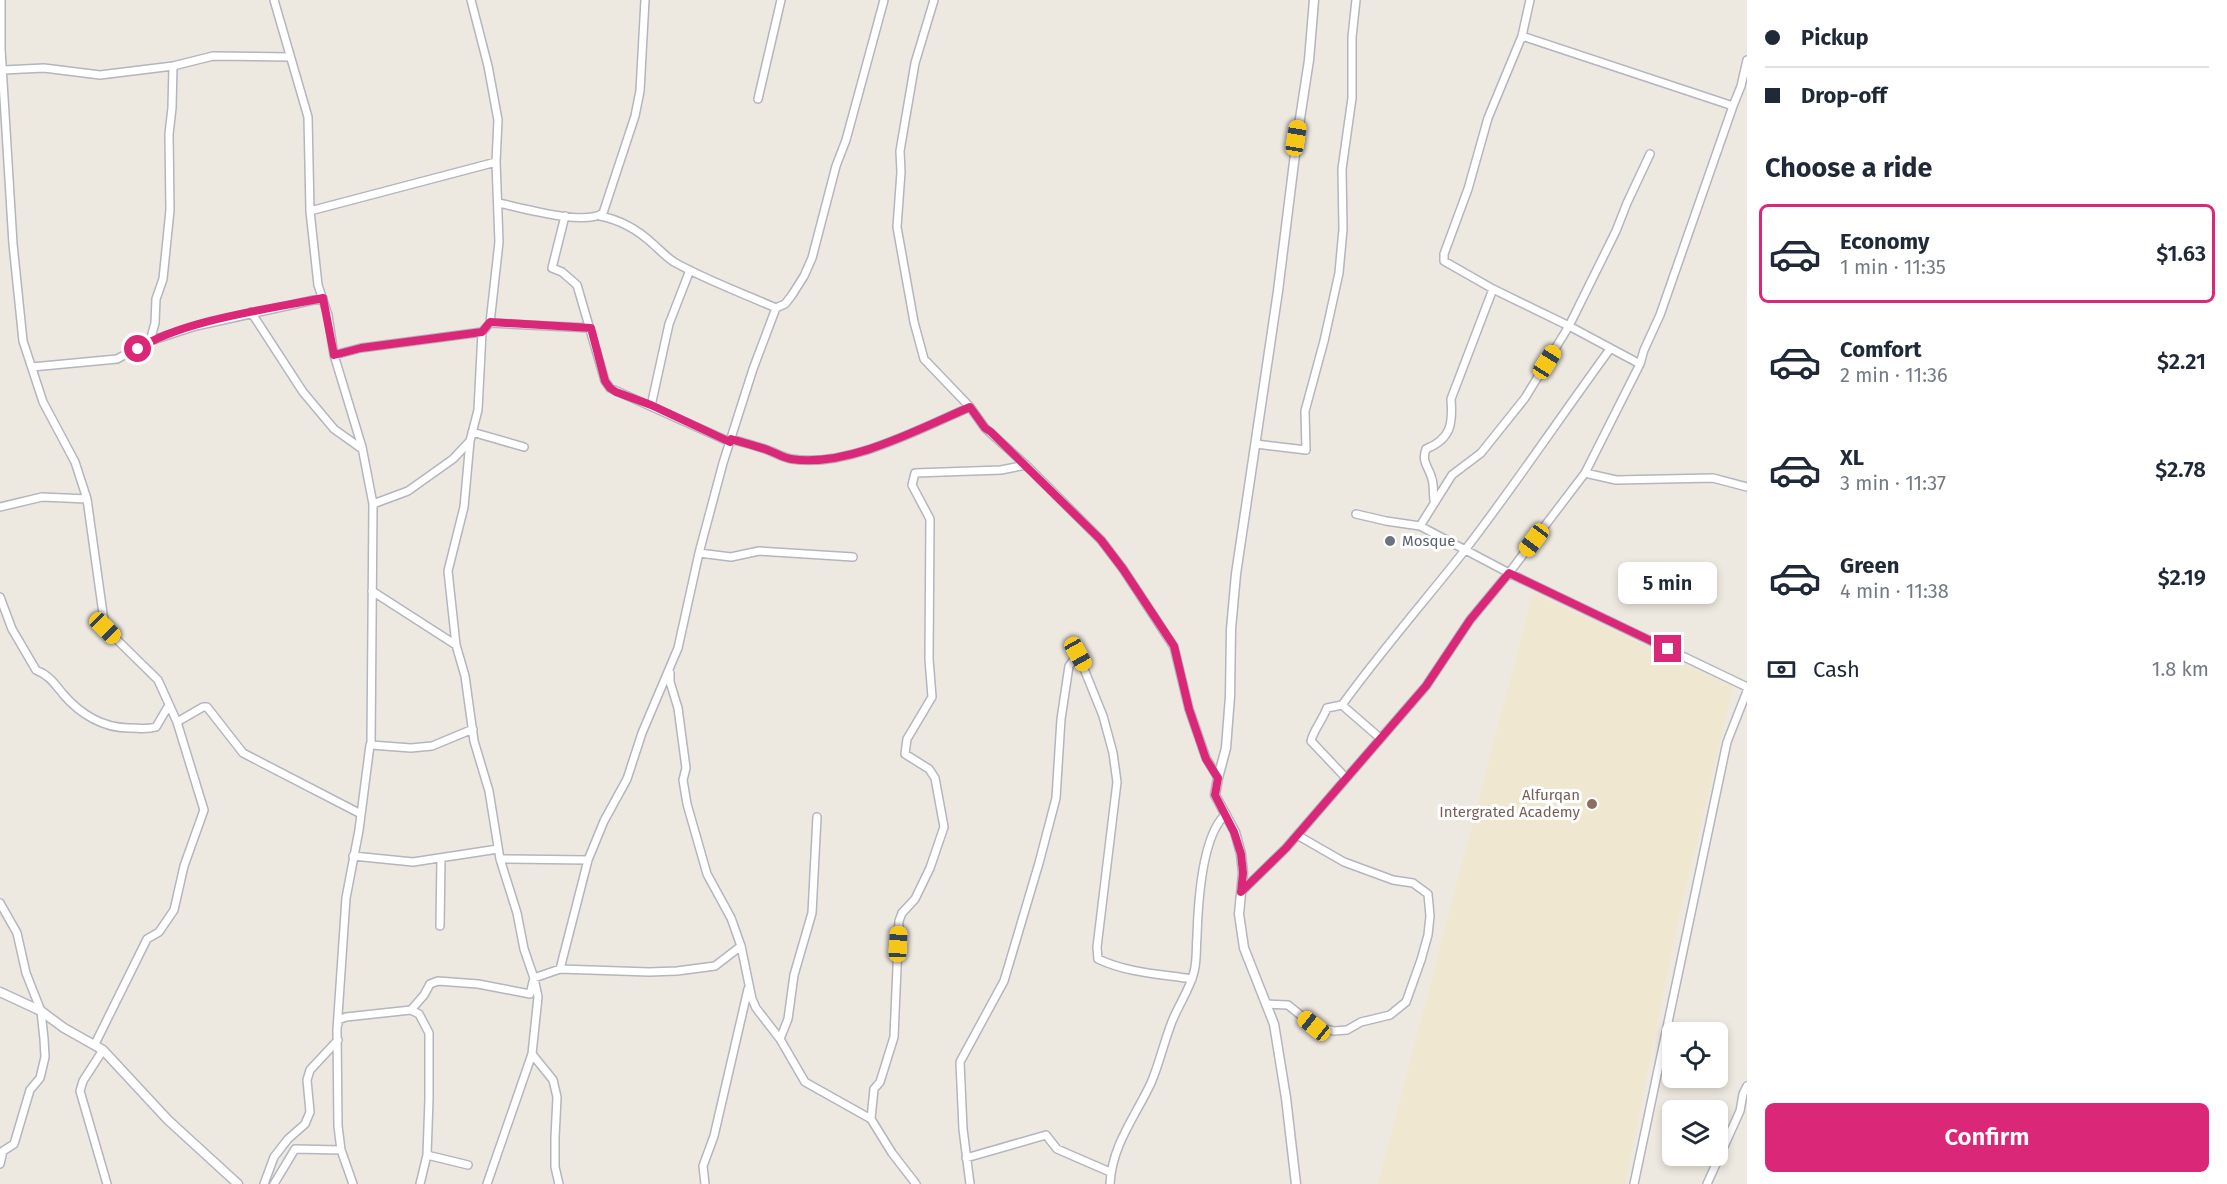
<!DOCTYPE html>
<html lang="en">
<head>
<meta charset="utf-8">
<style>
  :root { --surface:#fff; --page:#f6f6f7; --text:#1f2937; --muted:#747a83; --line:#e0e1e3; --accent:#db2777 }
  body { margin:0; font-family:"Fira Sans",sans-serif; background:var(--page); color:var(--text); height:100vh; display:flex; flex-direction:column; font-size:22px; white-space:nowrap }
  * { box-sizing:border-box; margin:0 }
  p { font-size:20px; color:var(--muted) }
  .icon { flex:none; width:33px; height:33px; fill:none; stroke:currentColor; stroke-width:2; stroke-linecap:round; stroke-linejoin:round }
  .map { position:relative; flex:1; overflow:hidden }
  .drawer { display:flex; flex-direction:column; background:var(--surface); width:480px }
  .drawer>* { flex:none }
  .banner { display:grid; align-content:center; height:132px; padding:0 18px; background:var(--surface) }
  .fabs { position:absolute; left:1662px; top:1022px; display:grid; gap:12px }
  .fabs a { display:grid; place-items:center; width:66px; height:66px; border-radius:9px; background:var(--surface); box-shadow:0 3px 9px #0003; font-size:30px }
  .end { position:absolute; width:27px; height:27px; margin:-14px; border:8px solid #db2777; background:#fff; box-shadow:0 0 0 3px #fff }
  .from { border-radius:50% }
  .bubble { position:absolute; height:42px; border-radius:9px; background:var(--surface); box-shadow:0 3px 9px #0003; font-size:20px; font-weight:600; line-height:42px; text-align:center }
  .car { position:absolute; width:18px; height:36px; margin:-18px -9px; border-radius:8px; box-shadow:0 0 4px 2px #0007; background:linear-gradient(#f5c518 24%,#345 0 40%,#f5c518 0 76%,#345 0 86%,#f5c518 0) }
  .banner b { display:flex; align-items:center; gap:21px; height:57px; font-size:22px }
  .banner b+b { border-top:2px solid var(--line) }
  .banner i { width:15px; height:15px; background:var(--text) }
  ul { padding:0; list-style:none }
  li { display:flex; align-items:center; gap:18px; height:99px; margin:0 12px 9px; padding:0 6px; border:3px solid transparent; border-radius:9px }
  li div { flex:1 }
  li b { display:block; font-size:22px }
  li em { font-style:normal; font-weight:600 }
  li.current { border-color:var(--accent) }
  li>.icon { width:54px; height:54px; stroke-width:1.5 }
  h2 { padding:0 18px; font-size:27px; line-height:72px }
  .pay { display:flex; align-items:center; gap:15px; height:66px; padding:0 18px; font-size:22px }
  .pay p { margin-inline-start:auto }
  .cta { display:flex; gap:12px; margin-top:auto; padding:12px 18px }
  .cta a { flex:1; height:69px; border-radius:9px; background:var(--accent); color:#fff; font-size:24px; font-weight:600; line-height:69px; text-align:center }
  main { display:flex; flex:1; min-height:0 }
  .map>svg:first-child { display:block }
</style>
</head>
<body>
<main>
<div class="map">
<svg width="1747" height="1184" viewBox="0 0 1747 1184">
  <rect width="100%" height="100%" fill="#eee9e0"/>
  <!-- education -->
  <path fill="#efe7d0" d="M1533 593 1733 687 1678 921 1625 1184H1378Z"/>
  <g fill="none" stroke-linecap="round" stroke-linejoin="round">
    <!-- minor casing -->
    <g stroke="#b3b5c0" stroke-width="10">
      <path id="minor" d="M1 0V49L13 244 23 341 43 402 75 462 87 499 105 628 158 680 177 722 204 810 184 866 174 910 159 932 147 939 95 1044
        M274 0 308 117 310 211 318 285 328 315 334 355 362 447 373 504 371 745H370L359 830 346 898 337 1030 338 1126 341 1150 353 1184
        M471 0 488 66 498 120 496 162 499 242 490 323 482 332 478 410 470 441 464 507 448 571 456 645 465 676 474 741 489 791 500 859 517 913 524 949 534 978 538 997 532 1054 487 1184
        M934 0 915 63 900 151 901 172 897 227 914 322 924 359 970 407 985 428 1026 465 1101 540 1123 569 1174 647 1189 709 1206 758 1218 778
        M1530 0 1522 36 1488 118 1468 189 1444 254V261L1493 289 1569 326 1640 364
        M1522 36 1733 106
        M3 70 44 68 100 75 173 66 213 56 289 57
        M758 99 781 0
        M499 203C522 208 585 226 603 213L635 116 640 91 645 0
        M310 211 496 162
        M565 216 552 268 562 272 577 285 605 381 610 388 730 442
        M600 216C621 220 638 230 653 244 660 250 665 256 674 262 706 280 742 293 776 308
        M251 312 303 392 334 429 362 449
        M490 323 590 328
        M150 341 155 323 156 299 163 279 170 210 169 134 172 108 173 66
        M334 355 361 348 482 332
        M32 367 117 359 150 341 196 326 323 298
        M651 406 669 324 690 270
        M472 432 524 447
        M731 439C744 443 758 446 770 451 778 454 784 458 792 459 847 468 920 429 970 407
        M1256 444 1306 450 1305 411 1324 341 1339 273 1343 229 1342 169 1352 98V37L1356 0
        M1585 473 1616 480 1713 478 1747 487
        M1434 500C1433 493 1434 486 1432 479 1429 467 1421 462 1426 449 1451 439 1453 424 1451 399L1493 289
        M373 504 408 491 453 459 470 441
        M0 507 42 497 87 499
        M1356 514 1386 521 1420 526 1509 573 1747 687
        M1420 526 1452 475 1481 453 1525 398 1569 326 1616 231 1627 203 1650 154
        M699 553 731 557 759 551 853 557
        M372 591 456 645
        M0 597 12 629 36 670C49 675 54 683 63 694 80 714 103 728 129 728 139 728 146 730 156 727L169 705
        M670 673V682L678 708 686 768 683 780 687 804 707 874 731 918 741 946 752 999 756 1008 780 1039 805 1082 871 1119 892 1153 916 1184
        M1342 705 1380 738
        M177 722 203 707H207L243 753 361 814
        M371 745 411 748 432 746 473 729
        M1346 778 1311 741C1313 731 1323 719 1327 708L1342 705C1381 651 1424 602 1465 550 1515 485 1561 416 1610 349
        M353 856 413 862 498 849
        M500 859 588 860
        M1241 892 1286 848 1426 686 1470 620 1509 573 1585 473 1640 364 1644 350 1660 315 1733 106 1741 86 1747 60
        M0 903 17 933 26 973 41 1011 44 1039 45 1057 40 1078 30 1090 14 1144 3 1151 0 1164
        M440 926 441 858
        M560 969 588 860 604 821 627 779 642 733 678 648 699 553 723 463 753 369 776 308 785 304 792 295 804 276 812 258 836 166 846 140 884 0
        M1267 1004 1288 1005 1314 1026 1334 1031 1347 1030 1361 1022 1390 1015 1406 1002 1421 960 1428 935 1430 916 1428 894 1413 883 1393 880 1344 862 1297 835
        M411 1010 419 1014 429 1033V1099L427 1155 420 1184
        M338 1024V1020L346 1017 411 1010 424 995 430 984 438 981 478 984 530 994 534 978 560 969 649 972 677 971 715 966 741 946
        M780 1039 788 1019 794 975 812 913 817 817
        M103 1050 83 1081 80 1091 107 1184
        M532 1054 553 1080 557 1097 555 1138V1167L559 1184
        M871 1119 874 1089 880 1082 894 1037 899 921 902 913 915 899 930 868 944 827 935 778 929 769 905 754 907 739 932 697 929 659 930 519 912 485 915 473 1001 470 1026 465
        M427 1155 468 1165
        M966 1158 1046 1135 1057 1149 1110 1172
        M264 1184 274 1157 288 1139 305 1124 310 1112 307 1080 310 1070 338 1040
        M274 1184 295 1149 341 1150
        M705 1184 703 1166 714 1136 748 989
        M970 1184 963 1129 960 1062 1004 981 1039 863 1056 798 1061 719 1069 666 1078 654 1103 716 1113 753 1117 782 1097 947 1098 959C1128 973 1159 974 1192 979
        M1110 1184C1112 1145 1135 1117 1151 1083 1159 1064 1163 1046 1170 1027 1176 1008 1189 992 1194 972 1197 961 1196 948 1197 936 1198 904 1202 835 1226 814
        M1634 1184 1727 742 1747 691
        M1707 1184 1740 1111 1743 1094 1747 1086"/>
    </g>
    <!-- tertiary casing -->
    <g stroke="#b3b5c0" stroke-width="11">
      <path id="tertiary" d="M0 992 41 1011 64 1028 103 1050 168 1120 238 1184
        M1296 1184 1286 1098 1274 1024 1244 948 1239 914 1243 873 1241 854 1235 832 1215 795 1218 778 1226 748 1230 696 1231 629 1236 574 1278 291 1297 138 1309 60 1314 0"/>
    </g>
    <!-- minor -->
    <use href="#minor" stroke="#fff" stroke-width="7"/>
    <!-- tertiary -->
    <use href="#tertiary" stroke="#fff" stroke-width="8"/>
  </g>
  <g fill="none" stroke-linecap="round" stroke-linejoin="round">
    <!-- route -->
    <path stroke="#db2777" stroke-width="8" d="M138 349C182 320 270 309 323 298L334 355 361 348 482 332 490 322 591 328 605 381 610 388 616 392 651 405 730 442 731 439C744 443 758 446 770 451 778 454 784 458 791 459 847 468 919 429 970 407L985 428 991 432 1101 540 1123 569 1174 646 1189 709 1206 759 1218 778 1215 795 1234 832 1241 854 1243 873 1241 892 1286 848 1426 686 1470 620 1509 573 1668 649"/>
  </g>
  <!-- markers -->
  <circle fill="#6b7280" stroke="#fff" stroke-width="2" cx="1390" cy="541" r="6"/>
  <circle fill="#8d6e63" stroke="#fff" stroke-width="2" cx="1592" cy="804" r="6"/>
  <g text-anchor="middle" stroke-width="6" stroke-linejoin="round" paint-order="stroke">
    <!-- worship labels -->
    <g font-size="15" fill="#5b616d" stroke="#fff" text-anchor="start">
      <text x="1402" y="546">Mosque</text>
    </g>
    <!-- education labels -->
    <g font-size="15" fill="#785e54" stroke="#fff" text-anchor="end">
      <text x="1580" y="800">Alfurqan<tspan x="1580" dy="17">Intergrated Academy</tspan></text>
    </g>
  </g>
</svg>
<div class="fabs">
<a><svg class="icon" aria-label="locate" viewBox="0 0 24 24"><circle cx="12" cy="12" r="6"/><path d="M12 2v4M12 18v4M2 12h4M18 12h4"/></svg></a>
<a><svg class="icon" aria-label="layers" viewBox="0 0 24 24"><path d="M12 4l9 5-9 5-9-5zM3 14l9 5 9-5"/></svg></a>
</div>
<i class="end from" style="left:138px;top:349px"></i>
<i class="end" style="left:1668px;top:649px"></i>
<div class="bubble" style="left:1618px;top:562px;width:99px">5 min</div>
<i class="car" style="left:1296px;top:138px;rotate:9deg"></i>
<i class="car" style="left:1547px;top:362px;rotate:32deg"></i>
<i class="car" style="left:1534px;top:540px;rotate:217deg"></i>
<i class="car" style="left:105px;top:628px;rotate:135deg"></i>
<i class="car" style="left:1078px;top:654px;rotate:151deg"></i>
<i class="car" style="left:898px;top:944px;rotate:3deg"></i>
<i class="car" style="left:1314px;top:1026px;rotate:309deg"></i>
</div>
<section class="drawer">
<div class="banner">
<b><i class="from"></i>Pickup</b>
<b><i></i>Drop-off</b>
</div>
<h2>Choose a ride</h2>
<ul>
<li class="current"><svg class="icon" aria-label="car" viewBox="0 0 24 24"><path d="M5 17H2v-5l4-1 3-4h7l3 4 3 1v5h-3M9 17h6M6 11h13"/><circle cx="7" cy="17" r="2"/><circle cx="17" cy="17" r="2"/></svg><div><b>Economy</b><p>1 min · 11:35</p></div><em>$1.63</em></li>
<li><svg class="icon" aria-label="car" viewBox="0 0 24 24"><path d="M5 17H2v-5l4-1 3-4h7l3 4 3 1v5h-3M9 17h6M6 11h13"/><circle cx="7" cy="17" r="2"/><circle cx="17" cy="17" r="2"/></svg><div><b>Comfort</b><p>2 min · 11:36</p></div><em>$2.21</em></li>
<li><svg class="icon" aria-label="car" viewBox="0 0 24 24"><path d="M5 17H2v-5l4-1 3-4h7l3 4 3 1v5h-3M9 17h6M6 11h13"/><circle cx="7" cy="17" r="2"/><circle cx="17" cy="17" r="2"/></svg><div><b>XL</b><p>3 min · 11:37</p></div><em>$2.78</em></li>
<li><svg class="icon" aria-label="car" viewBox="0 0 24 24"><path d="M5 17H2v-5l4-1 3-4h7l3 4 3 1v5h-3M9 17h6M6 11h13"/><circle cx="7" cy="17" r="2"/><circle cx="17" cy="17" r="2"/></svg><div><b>Green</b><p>4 min · 11:38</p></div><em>$2.19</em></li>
</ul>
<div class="pay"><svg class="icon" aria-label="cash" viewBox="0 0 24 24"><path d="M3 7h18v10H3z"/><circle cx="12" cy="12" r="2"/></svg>Cash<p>1.8 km</p></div>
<div class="cta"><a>Confirm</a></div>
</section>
</main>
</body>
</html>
